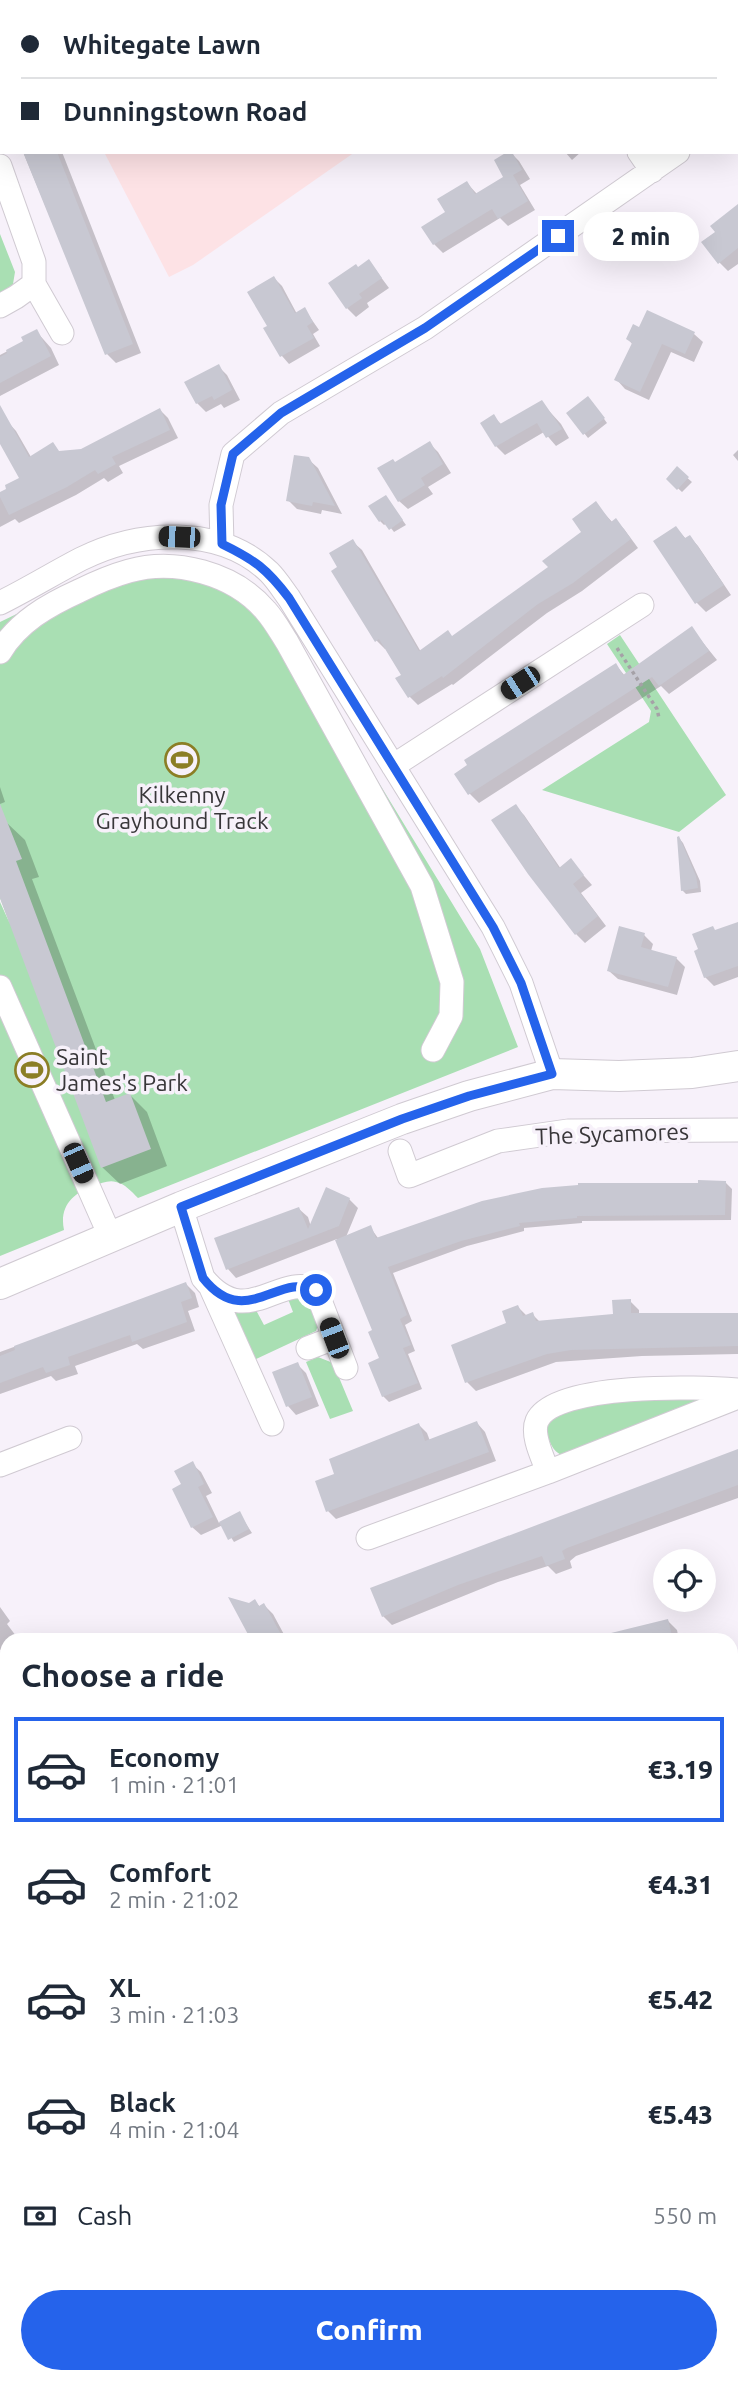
<!DOCTYPE html>
<html lang="en">
<head>
<meta charset="utf-8">
<style>
  :root { --surface:#fff; --page:#f2f2f3; --text:#1f2937; --muted:#747a83; --line:#e0e1e3; --accent:#2563eb }
  body { margin:0; font-family:Ubuntu,sans-serif; background:var(--page); color:var(--text); height:100vh; display:flex; flex-direction:column; font-size:26px; white-space:nowrap }
  * { box-sizing:border-box; margin:0 }
  p { font-size:23px; color:var(--muted) }
  .icon { flex:none; width:38px; height:38px; fill:none; stroke:currentColor; stroke-width:2; stroke-linecap:round; stroke-linejoin:round }
  .map { position:relative; flex:1; overflow:hidden }
  .details { position:absolute; left:0px; top:1633px; width:738px; height:751px; display:flex; flex-direction:column; background:var(--surface); border-radius:21px 21px 0 0; box-shadow:0 7px 28px #0002 }
  .details>* { flex:none }
  .guide { position:absolute; left:0px; top:0px; width:738px; height:154px; box-shadow:0 7px 28px #0002; display:grid; align-content:center; height:154px; padding:0 21px; background:var(--surface) }
  .tools { position:absolute; left:653px; top:1549px; display:grid; gap:14px }
  .tools a { display:grid; place-items:center; width:63px; height:63px; border-radius:50%; background:var(--surface); box-shadow:0 7px 28px #0002; font-size:35px }
  .end { position:absolute; width:32px; height:32px; margin:-16px; border:9px solid #2563eb; background:#fff; box-shadow:0 0 0 4px #fff }
  .from { border-radius:50% }
  .bubble { position:absolute; height:49px; border-radius:24px; background:var(--surface); box-shadow:0 7px 28px #0002; font-size:23px; font-weight:800; line-height:49px; text-align:center }
  .car { position:absolute; width:21px; height:42px; margin:-21px -10px; border-radius:9px; box-shadow:0 0 5px 2px #0007; background:linear-gradient(#222 24%,#8ab4d8 0 40%,#222 0 76%,#8ab4d8 0 86%,#222 0) }
  .guide b { display:flex; align-items:center; gap:24px; height:66px; font-size:26px }
  .guide b+b { border-top:2px solid var(--line) }
  .guide i { width:18px; height:18px; background:var(--text) }
  ul { padding:0; list-style:none }
  li { display:flex; align-items:center; gap:21px; height:105px; margin:0 14px 10px; padding:0 7px; border:4px solid transparent; border-radius:0px }
  li div { flex:1 }
  li b { display:block; font-size:26px }
  li em { font-style:normal; font-weight:800 }
  li.current { border-color:var(--accent) }
  li>.icon { width:63px; height:63px; stroke-width:1.5 }
  h2 { padding:0 21px; font-size:32px; line-height:84px }
  .pay { display:flex; align-items:center; gap:18px; height:77px; padding:0 21px; font-size:26px }
  .pay p { margin-inline-start:auto }
  .cta { display:flex; gap:14px; margin-top:auto; padding:14px 21px }
  .cta a { flex:1; height:80px; border-radius:42px; background:var(--accent); color:#fff; font-size:28px; font-weight:800; line-height:80px; text-align:center }
  .map>svg:first-child { display:block }
</style>
</head>
<body>
<div class="map">
<svg width="738" height="2382" viewBox="0 0 738 2382">
  <rect width="100%" height="100%" fill="#f7f1fa"/>
  <!-- education -->
  <path fill="#fde2e5" d="M104 152H355L193 265 169 277Z"/>
  <!-- green -->
  <path fill="#a9dfb3" d="M0 234 15 272 13 284 0 295Z
    M177 561 278 617 480 949 518 1047 138 1198C131 1191 125 1184 116 1182 109 1180 101 1183 94 1186 73 1193 59 1206 64 1230L0 1256V902L10 924 0 898V622L106 571Z
    M620 635 726 795 679 832 542 790 649 722 651 711 607 644Z
    M295 1296 307 1298 318 1325 316 1331 252 1361 228 1310 257 1312 264 1325 293 1312 288 1299Z
    M318 1357 333 1363 353 1411 330 1419 306 1362Z
    M658 1397 706 1401 566 1457C552 1452 550 1443 546 1430L553 1414 602 1404Z
    M738 1765V1853L732 1852V1766Z
    M0 2249 7 2250V2376H732V2363L738 2361V2382H0Z"/>
  <!-- forest -->
  <path fill="#94cb9f" d="M738 2361V2382H435L432 2377 732 2376V2363Z"/>
  <!-- shadow -->
  <path fill="#0003" d="M0 0 7 2H2V93Z
    M23 152H62L141 353 116 363 107 354Z
    M510 152 519 161 530 179 520 185 535 210 508 226 500 218 443 253 434 244 447 213 467 183 477 194 506 178Z
    M565 152H581L572 160Z
    M738 206V264L728 271 719 262 717 232Z
    M369 261 389 288 367 303 369 307 356 317 347 308 359 269Z
    M274 278 282 286 297 314 305 310 319 330 313 334 320 346 289 364 282 356 266 328 269 326Z
    M640 329 694 334 703 342 694 362 671 352 649 400 625 389 617 380 633 345 628 339Z
    M36 331 51 348 59 365 0 396V355L25 342Z
    M218 366 227 375 240 400 224 408 221 404 206 412 197 403Z
    M541 402 561 424 569 438 556 446 544 432 505 455 496 446 494 417 502 425Z
    M592 402 607 423 588 438 568 413Z
    M160 410 168 418 178 438 119 466 123 473 108 482 104 478 76 495 19 523 15 519 0 527V494L22 479 0 441V427L8 422 16 431 31 457 82 451Z
    M429 443 438 452 451 473 428 487 433 494 408 509 399 501 396 464Z
    M738 450V461L733 455Z
    M308 459 318 468 342 514 322 510 321 514 297 509 288 500Z
    M677 469 692 482 682 492 668 479Z
    M386 497 406 525 394 532 387 523 384 525 380 521Z
    M596 504 613 523 616 521 624 529 638 548 582 591 547 613 453 685 452 684 418 705 409 696 403 675 387 648 385 649 376 640 340 568 353 542 362 550 421 652 453 637 550 567 583 532Z
    M676 528 686 539 690 537 698 546 731 595 706 612 697 603 656 542Z
    M692 629 717 660 669 694 661 686 479 803 470 794 456 774 616 665 625 676Z
    M0 787 5 802 0 804Z
    M515 806 524 815 561 869 571 861 592 885 581 893 606 926 585 943 576 934Z
    M7 823 25 840 39 877 32 879 115 1100 130 1095 147 1112 167 1166 120 1184 102 1167 0 893V826Z
    M679 838 683 843 700 881 701 892 686 894 682 890Z
    M738 924V977L714 986 705 977 700 951 716 932Z
    M644 935 653 944 651 951 676 958 685 967 677 995 618 979 609 971Z
    M604 1183H726L732 1189 731 1220 582 1221V1223L524 1228V1231L467 1246 393 1273 412 1321 405 1325 415 1351 408 1354 422 1389 389 1402 383 1396 381 1359 374 1331 337 1239 236 1278 228 1269 216 1239 299 1209 308 1217 311 1227 349 1199 358 1208 346 1237 370 1227 378 1238Z
    M186 1284 195 1293 199 1307 188 1311 195 1331 143 1349 137 1344 75 1366 78 1374 56 1381 51 1376 0 1394V1352Z
    M630 1301 639 1310V1314L738 1313V1354L642 1356 556 1362 476 1391 467 1382 518 1307 527 1316 532 1314 540 1322 615 1315Z
    M297 1364 306 1373 319 1406 296 1415 288 1406Z
    M477 1423 485 1432 496 1461 336 1519 328 1511 337 1475 419 1425 427 1433 430 1441Z
    M738 1451V1498L576 1556 570 1561 572 1568 556 1574 548 1566 498 1582 392 1625 383 1616Z
    M192 1464 201 1472 212 1493 206 1496 219 1523 239 1513 252 1533 234 1542 223 1525 201 1535 192 1527Z
    M255 1601 260 1607 264 1605 273 1614 287 1640H253L249 1605Z
    M0 1607 10 1621 7 1624 19 1640H7V1649L0 1650Z
    M668 1621 677 1630 679 1640H600Z
    M0 1773H7V1889L2 1832 0 1830Z
    M732 1928 738 1929V1964L732 1963Z
    M3 1930H7V1956L5 1954Z
    M0 2033H7V2066H0Z
    M732 2050 738 2051V2083L732 2082Z
    M0 2148 7 2149V2192L0 2190Z
    M732 2168 738 2169V2207L732 2206Z
    M732 2238 738 2239V2260L732 2259Z"/>
  <!-- building -->
  <path fill="#c8c8d2" d="M23 152H57L133 344 105 355Z
    M507 152H512L522 170 513 175 528 201 498 219 492 209 433 245 421 227 445 212 437 199 467 181 475 194 503 177 494 160Z
    M738 204V248L718 264 701 242 715 232 710 226Z
    M369 259 382 278 359 294 362 298 346 309 328 283 356 264 358 267Z
    M274 276 295 313 305 307 313 322 307 326 314 338 280 357 263 328 267 326 247 292Z
    M647 310 695 332 685 354 662 344 640 392 614 380 632 343 626 339 633 324 639 327Z
    M37 329 51 356 0 383V357L7 353 6 350 23 341 21 337Z
    M219 364 232 390 214 400 212 396 196 404 184 382Z
    M588 396 605 418 583 435 566 413Z
    M542 400 562 429 546 438 537 423 495 447 480 423 494 414 500 424Z
    M0 405 29 457 53 442 59 451 81 449 160 408 170 430 112 457 116 464 98 474 95 470 67 487 9 515 0 497V492L6 489 5 485 19 478 0 444Z
    M430 441 443 464 421 478 425 485 398 502 377 468 393 459 395 462Z
    M294 455 309 457 335 506 313 502 312 506 286 501Z
    M677 466 689 477 677 490 666 479Z
    M386 495 403 520 389 530 382 520 379 522 368 506Z
    M596 501 611 522 616 518 631 539 573 583 538 604 443 678 442 676 408 698 395 678 401 675 379 639 375 642 331 571 337 567 329 553 353 539 419 651 448 630 452 636 548 567 542 561 581 532 572 519Z
    M676 526 685 538 690 535 724 585 695 604 653 541Z
    M692 626 709 651 659 686 652 677 468 795 454 774 467 765 464 760 616 663 623 675Z
    M0 804 22 859 16 861 106 1102 130 1093 151 1149 101 1168 0 898Z
    M516 804 559 868 571 858 584 875 573 884 598 916 575 935 528 874 491 820Z
    M679 836 696 876 698 888 681 891 677 837Z
    M738 922V966L704 978 694 951 698 949 692 934 713 926 715 930Z
    M619 926 645 933 641 947 677 957 668 987 607 971Z
    M698 1180 726 1181 725 1215 577 1216V1218L519 1223 520 1226 461 1241 388 1267 407 1315 400 1319 411 1345 403 1348 418 1383 382 1397 368 1363 379 1358 368 1332 372 1330 335 1240 371 1225 376 1238 482 1201 542 1188 578 1185V1183H698Z
    M326 1187 350 1198 339 1226 226 1270 214 1238 299 1207 308 1229Z
    M186 1282 192 1298 181 1302 187 1322 132 1342 130 1335 68 1357 70 1365 46 1373 43 1367 0 1383V1356L15 1350 14 1346Z
    M631 1299V1313H738V1346L571 1350 547 1354 465 1383 451 1345 506 1323 502 1311 518 1305 523 1316 533 1312 536 1321 613 1314 612 1300Z
    M298 1362 312 1397 286 1407 272 1372Z
    M477 1421 489 1452 326 1512 315 1481 334 1474 329 1459 419 1423 425 1441Z
    M738 1449V1485L567 1548 562 1551 565 1559 546 1566 542 1556 458 1585 382 1617 370 1588Z
    M193 1461 204 1484 198 1487 213 1517 191 1528 172 1489 181 1484 174 1471Z
    M240 1511 249 1529 228 1540 219 1522Z
    M228 1597 249 1603 255 1599 259 1606 264 1603 284 1640H251Z
    M668 1619 673 1640H612L611 1633Z"/>
  <g fill="none" stroke-linecap="round" stroke-linejoin="round">
    <!-- minor casing -->
    <g stroke="#d0cad2" stroke-width="25">
      <path id="minor" d="M737 107 738 106
        M639 152 652 171
        M0 166 34 262V284L62 333
        M0 306 16 297 34 284
        M222 544 221 505 233 454 281 413 425 328 678 152
        M0 603C28 589 54 573 81 559 139 530 220 525 269 572 277 580 283 590 289 598L493 927 521 983 552 1074
        M0 652C18 622 48 605 79 591 95 583 111 576 129 571 175 558 234 573 266 611 274 620 280 631 287 642L422 886 452 982 451 1016 433 1050
        M393 766 642 605
        M0 987 111 1238
        M400 1151 409 1176 498 1141 568 1131 738 1130
        M181 1207 203 1278C247 1332 278 1272 316 1290L346 1368
        M211 1288 272 1424
        M308 1348 334 1338
        M0 1465 70 1438
        M548 1472C543 1458 531 1435 537 1421 554 1382 701 1387 738 1390
        M368 1538 548 1472 738 1397
        M732 1872 738 1873
        M0 1988 7 1989
        M732 2127 738 2128
        M0 2227 7 2228
        M732 2336 738 2330"/>
    </g>
    <!-- major casing -->
    <g stroke="#d0cad2" stroke-width="32">
      <path id="major" d="M0 1284 181 1207 402 1119 469 1096 552 1074 619 1076 692 1073 738 1066"/>
    </g>
    <!-- path -->
    <path stroke="#a5a1a7" stroke-width="3.5" stroke-dasharray="3.5 3.5" stroke-linecap="butt" d="M617 648 657 709 659 718
      M0 2312 7 2314
      M257 2376 288 2382
      M420 2376 423 2382"/>
    <!-- minor -->
    <use href="#minor" stroke="#fff" stroke-width="23"/>
    <!-- major -->
    <use href="#major" stroke="#fff" stroke-width="30"/>
  </g>
  <g fill="none" stroke-linecap="round" stroke-linejoin="round">
    <!-- route -->
    <path stroke="#2563eb" stroke-width="9" d="M316 1290C278 1272 245 1331 203 1278L181 1207 402 1119 469 1096 552 1074 521 983 493 927 289 598C267 569 255 560 222 544L221 505 233 454 281 413 425 328 558 236"/>
  </g>
  <!-- icons -->
  <defs>
    <g id="stadium-ring" transform="scale(1.75)"><circle r="9.5" fill="#f7f1fa" stroke="#8b7e25" stroke-width="1.5"/><path d="M0-5a6.5 5 0 1 0 0 10a6.5 5 0 1 0 0-10ZM-3.5-1.8h7v3.6h-7Z" fill="#8b7e25"/></g>
  </defs>
  <g fill-rule="evenodd">
    <use href="#stadium-ring" x="182" y="760"/>
    <use href="#stadium-ring" x="32" y="1070"/>
  </g>
  <g text-anchor="middle" stroke-width="7" stroke-linejoin="round" paint-order="stroke">
    <!-- poi labels -->
    <g font-size="23" fill="#383639" stroke="#f7f1fa">
      <text x="182" y="803">Kilkenny<tspan x="182" dy="26">Grayhound Track</tspan></text>
      <text x="56" y="1065" text-anchor="start">Saint<tspan x="56" dy="26">James's Park</tspan></text>
    </g>
    <!-- street labels -->
    <g font-size="23" fill="#383639" stroke="#f7f1fa">
      <text transform="translate(612 1134) rotate(-2)" y="8">The Sycamores</text>
    </g>
  </g>
</svg>
<div class="tools">
<a><svg class="icon" aria-label="locate" viewBox="0 0 24 24"><circle cx="12" cy="12" r="6"/><path d="M12 2v4M12 18v4M2 12h4M18 12h4"/></svg></a>
</div>
<i class="end from" style="left:316px;top:1290px"></i>
<i class="end" style="left:558px;top:236px"></i>
<div class="bubble" style="left:583px;top:212px;width:116px">2 min</div>
<i class="car" style="left:179px;top:537px;rotate:272deg"></i>
<i class="car" style="left:520px;top:683px;rotate:237deg"></i>
<i class="car" style="left:78px;top:1163px;rotate:156deg"></i>
<i class="car" style="left:334px;top:1338px;rotate:339deg"></i>
<div class="guide">
<b><i class="from"></i>Whitegate Lawn</b>
<b><i></i>Dunningstown Road</b>
</div>
<section class="details">
<h2>Choose a ride</h2>
<ul>
<li class="current"><svg class="icon" aria-label="car" viewBox="0 0 24 24"><path d="M5 17H2v-5l4-1 3-4h7l3 4 3 1v5h-3M9 17h6M6 11h13"/><circle cx="7" cy="17" r="2"/><circle cx="17" cy="17" r="2"/></svg><div><b>Economy</b><p>1 min · 21:01</p></div><em>€3.19</em></li>
<li><svg class="icon" aria-label="car" viewBox="0 0 24 24"><path d="M5 17H2v-5l4-1 3-4h7l3 4 3 1v5h-3M9 17h6M6 11h13"/><circle cx="7" cy="17" r="2"/><circle cx="17" cy="17" r="2"/></svg><div><b>Comfort</b><p>2 min · 21:02</p></div><em>€4.31</em></li>
<li><svg class="icon" aria-label="car" viewBox="0 0 24 24"><path d="M5 17H2v-5l4-1 3-4h7l3 4 3 1v5h-3M9 17h6M6 11h13"/><circle cx="7" cy="17" r="2"/><circle cx="17" cy="17" r="2"/></svg><div><b>XL</b><p>3 min · 21:03</p></div><em>€5.42</em></li>
<li><svg class="icon" aria-label="car" viewBox="0 0 24 24"><path d="M5 17H2v-5l4-1 3-4h7l3 4 3 1v5h-3M9 17h6M6 11h13"/><circle cx="7" cy="17" r="2"/><circle cx="17" cy="17" r="2"/></svg><div><b>Black</b><p>4 min · 21:04</p></div><em>€5.43</em></li>
</ul>
<div class="pay"><svg class="icon" aria-label="cash" viewBox="0 0 24 24"><path d="M3 7h18v10H3z"/><circle cx="12" cy="12" r="2"/></svg>Cash<p>550 m</p></div>
<div class="cta"><a>Confirm</a></div>
</section>
</div>
</body>
</html>
